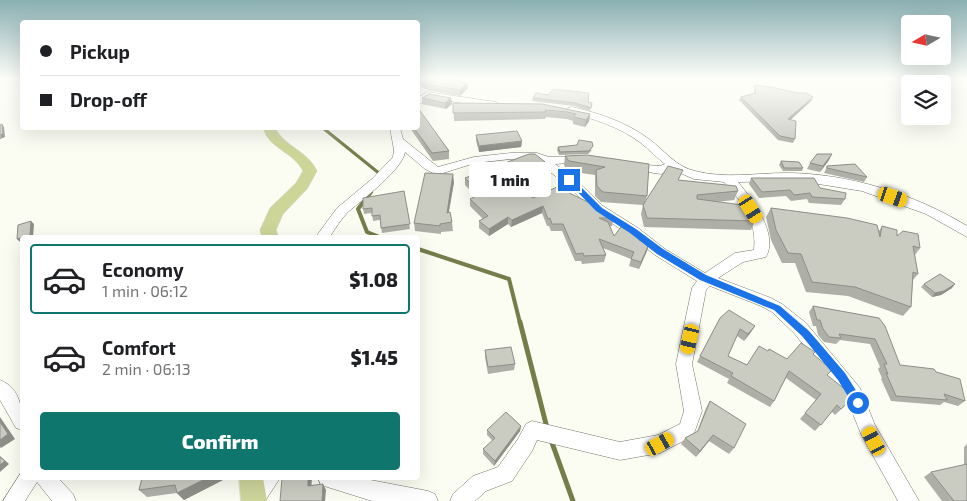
<!DOCTYPE html>
<html lang="en">
<head>
<meta charset="utf-8">
<style>
  :root { --surface:#fff; --page:#f6f6f6; --text:#202124; --muted:#757577; --line:#e0e0e0; --accent:#0f766e }
  body { margin:0; font-family:"Exo 2",sans-serif; background:var(--page); color:var(--text); height:100vh; display:flex; flex-direction:column; font-size:19px; white-space:nowrap }
  * { box-sizing:border-box; margin:0 }
  p { font-size:16px; color:var(--muted) }
  .icon { flex:none; width:28px; height:28px; fill:none; stroke:currentColor; stroke-width:2; stroke-linecap:round; stroke-linejoin:round }
  .map { position:relative; flex:1; overflow:hidden }
  .panel { position:absolute; left:20px; top:235px; width:400px; height:245px; display:flex; flex-direction:column; background:var(--surface); border-radius:5px; box-shadow:0 5px 20px #0002 }
  .panel>* { flex:none }
  .top-card { position:absolute; left:20px; top:20px; width:400px; height:110px; border-radius:5px; box-shadow:0 5px 20px #0002; display:grid; align-content:center; height:110px; padding:0 20px; background:var(--surface) }
  .needle { width:32px; rotate:261deg }
  .fabs { position:absolute; left:901px; top:15px; display:grid; gap:10px }
  .fabs a { display:grid; place-items:center; width:50px; height:50px; border-radius:5px; background:var(--surface); box-shadow:0 5px 20px #0002; font-size:25px }
  .end { position:absolute; width:22px; height:22px; margin:-11px; border:6px solid #1a73e8; background:#fff; box-shadow:0 0 0 2px #fff }
  .from { border-radius:50% }
  .bubble { position:absolute; height:35px; border-radius:5px; background:var(--surface); box-shadow:0 5px 20px #0002; font-size:16px; font-weight:800; line-height:35px; text-align:center }
  .car { position:absolute; width:15px; height:30px; margin:-15px -8px; border-radius:6px; box-shadow:0 0 4px 1px #0007; background:linear-gradient(#f5c518 24%,#345 0 40%,#f5c518 0 76%,#345 0 86%,#f5c518 0) }
  .top-card b { display:flex; align-items:center; gap:18px; height:48px; font-size:19px }
  .top-card b+b { border-top:1px solid var(--line) }
  .top-card i { width:12px; height:12px; background:var(--text) }
  ul { padding:9px 0 0; list-style:none }
  li { display:flex; align-items:center; gap:15px; height:70px; margin:0 10px 8px; padding:0 10px; border:2px solid transparent; border-radius:5px }
  li div { flex:1 }
  li b { display:block; font-size:19px }
  li em { font-style:normal; font-weight:800 }
  li.active { border-color:var(--accent) }
  li>.icon { width:45px; height:45px; stroke-width:1.5 }
  .action { display:flex; gap:10px; margin-top:auto; padding:10px 20px }
  .action a { flex:1; height:58px; border-radius:5px; background:var(--accent); color:#fff; font-size:20px; font-weight:800; line-height:58px; text-align:center }
  .map>svg:first-child { display:block }
</style>
</head>
<body>
<div class="map">
<svg width="967" height="501" viewBox="0 0 967 501">
  <rect width="100%" height="100%" fill="#fbfcf2"/>
  <g fill="none" stroke-linecap="round" stroke-linejoin="round">
    <!-- stream-far2 -->
    <path stroke="#767d4b" stroke-width="3" d="M323 128 380 174"/>
    <!-- stream-far1 -->
    <path stroke="#767d4b" stroke-width="4" d="M371 192 358 209 367 232 382 238
      M418 249 509 279 520 323"/>
    <!-- stream -->
    <path stroke="#767d4b" stroke-width="5" d="M520 322 547 428
      M551 440 573 501"/>
    <!-- minor casing -->
    <g stroke="#72746b" stroke-width="1">
      <path id="minor" d="M427 92 496 102 501 105 496 108 429 98 418 105V98Z
        M572 107C599 113 626 122 649 139 664 150 676 167 695 171 725 179 756 173 786 173 847 173 915 194 967 226V237L926 214 862 191 800 181 738 182C752 199 779 234 766 257L743 262 718 278 771 298 782 304 806 323 860 388 875 425 919 501H898L861 434 847 399 794 333 772 312 761 306 710 286 706 290 692 364 702 411 693 436 660 453 620 460 537 440 532 451 512 481 486 491 475 501H450L453 494 473 476 498 467 518 439 526 424 532 421 620 442 658 435 680 424 684 411 676 364 692 288 697 281 655 255 628 234 595 212 565 183 550 172 543 163 535 159H511L475 163 437 175 425 169 405 152C403 169 362 200 348 212 341 219 335 229 329 238H315L337 208 372 179 393 157 394 150 390 128H400L403 139 438 167 474 157 511 153H537L549 157H587L589 159 583 162 555 164 573 177 603 206 638 228 665 249 705 273 735 253 754 250C757 221 743 203 724 182L694 179 673 170 661 174 628 169 626 167 628 165 632 164 660 166 665 164C657 158 650 150 641 143 620 127 594 119 568 112V108Z
        M0 380C22 389 22 410 22 430L16 428 0 400Z
        M22 471V478H58L73 494 76 501H52L37 482 25 501H3Z
        M258 478H280L265 501H246L245 498Z
        M318 478H360L428 491 435 494 438 501H372L321 485Z"/>
    </g>
    <!-- major casing -->
    <g stroke="#dadada" stroke-width="1">
      <path id="major" d="M263 128H275C285 147 308 151 317 171L307 189 283 214 276 230 279 238H262L260 230 270 208 296 183 303 171C294 152 269 149 263 128Z
        M239 478H263L267 501H241Z"/>
    </g>
    <!-- minor -->
    <use href="#minor" fill="#fff" fill-rule="evenodd"/>
    <!-- major -->
    <use href="#major" fill="#ced599" fill-rule="evenodd"/>
  </g>
  <!-- wall -->
  <path fill="#aeafa7" d="M418 78 467 83 468 88 460 96 431 91 418 86Z
    M755 85 813 97 811 101 790 120 795 139 793 143 778 140 739 100 741 97 754 94V89Z
    M422 98H451L452 104 446 109 422 104Z
    M533 98 592 103 590 111 574 106 532 101Z
    M453 103 590 114 589 121 585 127 573 124V121L567 119 546 117 545 119 454 121Z
    M410 128H418L449 151V159L433 161Z
    M476 135 522 141 521 147 479 152 476 141Z
    M558 147 592 150 588 154 559 155 557 150Z
    M565 156 649 164 647 196 645 202 680 180 738 191 734 200 717 202 755 221 751 230 644 227 641 214 643 205 601 202 595 196V175L567 171 564 165Z
    M829 160 820 172 807 169 810 163Z
    M781 161 803 168 802 171H783L779 165Z
    M827 166 867 177 864 182 824 173 825 171Z
    M544 169 514 181 533 198 614 218 612 226H610L614 236 640 240 649 244 647 251 639 269 629 266 631 259 603 248 606 255 604 262 582 264 581 261H575L562 231H551L549 226H547L542 213 511 227 508 224 489 236 479 228V221L483 219 470 206V199L476 196 465 185V178Z
    M751 178 820 188 845 199 841 205 809 203 807 199 791 201 786 196 759 198 749 184Z
    M454 182 449 212 452 222 453 231 441 232V234L415 231 414 223Z
    M404 191 410 229 382 233 380 220 373 221 372 213 364 214 363 209Z
    M771 208 879 231 882 226 897 236 920 248 915 255 918 274 913 280 911 307 903 316 848 296 806 292 795 263H782L771 240 766 217Z
    M924 284 952 288 941 295 932 297 921 287Z
    M813 306 879 318 900 365 936 372 965 401 958 406 944 402 940 405 891 401 881 379 882 378 878 369 880 367 870 344 840 340 836 344 824 342 818 335 816 326H813L809 312Z
    M720 318 755 326 751 332 744 341 737 336 728 356 747 365 768 351 787 359 813 354 827 376 853 398 835 415 832 412 815 431 800 419 816 400 786 378 774 401 770 407 727 383 729 379 697 362Z
    M485 350 515 364 514 370 488 374 485 357Z
    M710 401 734 448 729 454 709 441 696 457 681 444 685 438 697 432 706 408Z
    M521 426 520 431 494 466 483 454V449L493 441 487 435V430Z
    M967 444V501H942L924 477 931 472 964 465V447Z
    M142 478 223 480 184 500 177 493 147 497 139 490Z"/>
  <!-- shaded-wall -->
  <path fill="#8d8f88" d="M467 83 468 88 460 96V90Z
    M813 97 811 101 787 123 788 119Z
    M451 98 452 104 446 109 445 103Z
    M590 114 589 121 585 127 586 120Z
    M2 124 4 127 5 137 0 139Z
    M522 141 521 147 479 152V146Z
    M832 154 829 160 820 172 823 166Z
    M545 162 544 169 508 183V176Z
    M453 174 454 182 447 221V213Z
    M543 206 542 213 511 227 512 220Z
    M508 217V224L489 236V229Z
    M31 221 34 224 33 238H22V242H20L17 239Z
    M649 244 647 251 639 269 641 262Z
    M955 284 952 288 941 295 932 297 935 293Z
    M755 326 751 332 744 341 748 334Z
    M0 417 15 439 1 448 0 447Z
    M521 426 520 431 494 466 495 461Z
    M713 435 709 441 696 457 700 451Z
    M0 456 9 464 0 472Z
    M207 478H222L223 480 184 500 177 493Z
    M308 478H312L311 492 308 486Z
    M323 484 326 490 325 501H322Z"/>
  <!-- building -->
  <path fill="#caccc2" stroke="#8d8f88" d="M418 78H449L467 83 460 90 431 85 418 81Z
    M755 85 771 87 797 93H806L813 97 788 119 796 121 795 139 780 136 741 97 756 93Z
    M553 89 589 93 588 102 592 103 591 108 575 103 533 98 536 93 549 95Z
    M429 94 451 98 445 103 422 98Z
    M453 103 542 104 590 114 586 120 574 117 576 114 567 112 545 110 546 112 453 113Z
    M418 108 449 151 432 153 414 128H418Z
    M2 124 3 134 0 135V125Z
    M517 131 522 141 479 146 476 135Z
    M579 140 592 142 593 146 589 151 560 152 558 147 577 145Z
    M529 154H535L545 162 508 176 533 198 557 187 594 205 614 218H599L608 222 614 236 621 227 633 231 640 237 639 240 649 244 641 262 631 259 634 252 599 239 606 255 584 256 583 253 576 254 563 224H552L550 218 548 219 543 206 512 220 508 217 489 229 479 221 488 216 470 199 481 194 465 178Z
    M817 154H832L823 166 810 163Z
    M587 155 649 164 647 196 603 192 597 186 596 170 605 167 569 161 565 156Z
    M781 161 799 162 803 168H784Z
    M855 164 867 177 827 168V166Z
    M668 166 683 170 678 180 736 186 738 191 697 195V199L750 206 755 221 647 218 643 205Z
    M425 173 453 174 447 213 450 212 452 222 440 224V226L414 223Z
    M751 178H814L820 188 846 193 845 199 812 197 810 193 794 195 790 190 762 192Z
    M404 191 410 224 381 228 380 215 372 216V208L363 209V198Z
    M771 208 847 218 877 225 880 237 882 226 897 230V236L903 231 918 234 920 248 913 246 918 274 913 272 911 307 855 287 812 282 801 254 788 253 776 230Z
    M31 221 30 235 17 239 18 225Z
    M940 274 955 284 944 291 935 293 924 284Z
    M813 306 879 318 885 326 900 365 934 369 936 372 960 379 965 401 944 394 947 400 896 396 886 373 888 374 884 364H887L875 339 839 334 841 338 829 337 823 329 820 320H817Z
    M729 310 755 326 748 334 740 329 728 356 747 365 759 346 768 351 769 349 787 359 801 343 815 352 813 354 832 370 827 375 851 394 853 398 841 409 837 405 821 425 805 413 821 394 789 371 774 401 731 376 733 373 700 356 720 318Z
    M511 347 515 364 488 367 485 350Z
    M710 401 746 424 734 448 713 435 700 451 685 438 698 431Z
    M506 412 521 426 495 461 483 449 495 438 487 430Z
    M0 422 8 434 0 440Z
    M0 457 5 461 0 465Z
    M967 464V501H954L931 472Z
    M142 478H207L177 493 175 485 139 490Z
    M282 478H308V486L323 484 322 501H280Z"/>
  <!-- sky -->
  <linearGradient id="sky" x2="0" y2="1"><stop stop-color="#8aafb2"/><stop offset="0.53" stop-color="#fdfef9"/><stop offset="1" stop-color="#fdfef9" stop-opacity="0"/></linearGradient>
  <rect width="967" height="148" fill="url(#sky)"/>
  <!-- route -->
  <path fill="#1a73e8" d="M567 178H572L602 208 636 229 663 249 706 275 780 306 809 331 845 373 862 400 863 403 862 406H854L838 380 802 336 774 310 700 280 657 254 630 233 596 211 567 181Z"/>
</svg>
<div class="fabs">
<a><svg class="needle" viewBox="-14 -14 28 28"><path d="M0-13l5 13h-10z" fill="#e53935"/><path d="M0 13l5-13h-10z" fill="#757577"/></svg></a>
<a><svg class="icon" aria-label="layers" viewBox="0 0 24 24"><path d="M12 4l9 5-9 5-9-5zM3 14l9 5 9-5"/></svg></a>
</div>
<i class="end from" style="left:858px;top:403px"></i>
<i class="end" style="left:569px;top:180px"></i>
<div class="bubble" style="left:469px;top:162px;width:82px">1 min</div>
<i class="car" style="left:893px;top:197px;rotate:109deg"></i>
<i class="car" style="left:751px;top:209px;rotate:148deg"></i>
<i class="car" style="left:690px;top:339px;rotate:193deg"></i>
<i class="car" style="left:874px;top:441px;rotate:332deg"></i>
<i class="car" style="left:660px;top:444px;rotate:61deg"></i>
<div class="top-card">
<b><i class="from"></i>Pickup</b>
<b><i></i>Drop-off</b>
</div>
<section class="panel">
<ul>
<li class="active"><svg class="icon" aria-label="car" viewBox="0 0 24 24"><path d="M5 17H2v-5l4-1 3-4h7l3 4 3 1v5h-3M9 17h6M6 11h13"/><circle cx="7" cy="17" r="2"/><circle cx="17" cy="17" r="2"/></svg><div><b>Economy</b><p>1 min · 06:12</p></div><em>$1.08</em></li>
<li><svg class="icon" aria-label="car" viewBox="0 0 24 24"><path d="M5 17H2v-5l4-1 3-4h7l3 4 3 1v5h-3M9 17h6M6 11h13"/><circle cx="7" cy="17" r="2"/><circle cx="17" cy="17" r="2"/></svg><div><b>Comfort</b><p>2 min · 06:13</p></div><em>$1.45</em></li>
</ul>
<div class="action"><a>Confirm</a></div>
</section>
</div>
</body>
</html>
